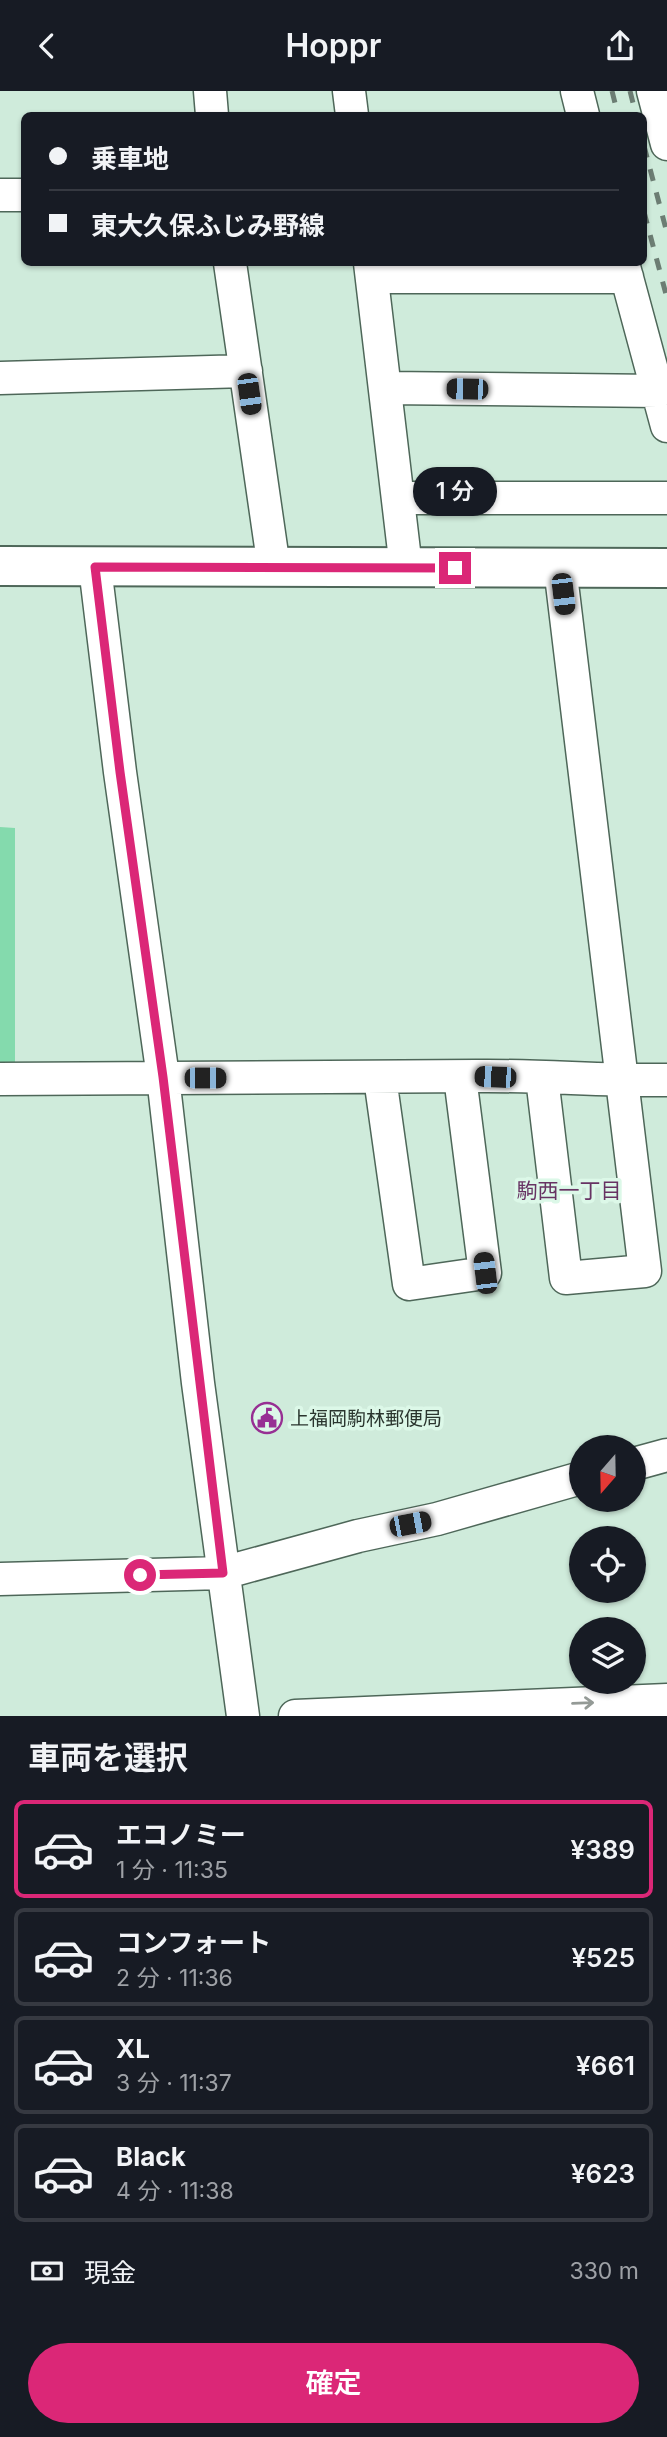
<!DOCTYPE html>
<html lang="ja">
<head>
<meta charset="utf-8">
<style>
  :root { --surface:#171b24; --page:#242831; --text:#f1f3f6; --muted:#9ea1a6; --line:#363941; --accent:#db2777 }
  body { margin:0; font-family:Inter,"Noto Sans JP",sans-serif; background:var(--page); color:var(--text); height:100vh; display:flex; flex-direction:column; font-size:26px; white-space:nowrap }
  * { box-sizing:border-box; margin:0 }
  p { font-size:23px; color:var(--muted) }
  .icon { flex:none; width:38px; height:38px; fill:none; stroke:currentColor; stroke-width:2; stroke-linecap:round; stroke-linejoin:round }
  .map { position:relative; height:1625px; overflow:hidden }
  .drawer { display:flex; flex-direction:column; background:var(--surface); flex:1 }
  .drawer>* { flex:none }
  .banner { position:absolute; left:21px; top:21px; width:626px; height:154px; border-radius:10px; box-shadow:0 2px 5px #0004; display:grid; align-content:center; height:154px; padding:0 28px; background:var(--surface) }
  .needle { width:46px; rotate:200deg }
  .controls { position:absolute; left:569px; top:1344px; display:grid; gap:14px }
  .controls a { display:grid; place-items:center; width:77px; height:77px; border-radius:50%; background:var(--surface); box-shadow:0 2px 5px #0004; font-size:35px }
  .end { position:absolute; width:32px; height:32px; margin:-16px; border:9px solid #db2777; background:#fff; box-shadow:0 0 0 4px #fff }
  .from { border-radius:50% }
  .bubble { position:absolute; height:49px; border-radius:24px; background:var(--surface); box-shadow:0 2px 5px #0004; font-size:23px; font-weight:600; line-height:49px; text-align:center }
  .car { position:absolute; width:21px; height:42px; margin:-21px -10px; border-radius:9px; box-shadow:0 0 5px 2px #0007; background:linear-gradient(#222 24%,#8ab4d8 0 40%,#222 0 76%,#8ab4d8 0 86%,#222 0) }
  .banner b { display:flex; align-items:center; gap:24px; height:66px; font-size:26px }
  .banner b+b { border-top:2px solid var(--line) }
  .banner i { width:18px; height:18px; background:var(--text) }
  ul { padding:0; list-style:none }
  li { display:flex; align-items:center; gap:21px; height:98px; margin:0 14px 10px; padding:0 14px; border:4px solid var(--line); border-radius:10px }
  li div { flex:1 }
  li b { display:block; font-size:26px }
  li em { font-style:normal; font-weight:600 }
  li.active { border-color:var(--accent) }
  li>.icon { width:63px; height:63px; stroke-width:1.5 }
  h2 { padding:0 28px; font-size:32px; line-height:84px }
  .pay { display:flex; align-items:center; gap:18px; height:77px; padding:0 28px; font-size:26px }
  .pay p { margin-inline-start:auto }
  .action { display:flex; gap:14px; margin-top:auto; padding:14px 28px }
  .action a { flex:1; height:80px; border-radius:42px; background:var(--accent); color:#fff; font-size:28px; font-weight:600; line-height:80px; text-align:center }
  header { display:flex; justify-content:space-between; align-items:center; height:91px; padding:0 28px; background:var(--surface); font-size:32px; font-weight:600 }
  .map>svg:first-child { display:block }
</style>
</head>
<body>
<header><svg class="icon" aria-label="back" viewBox="0 0 24 24"><path d="M15 5l-7 7 7 7"/></svg>Hoppr<svg class="icon" aria-label="share" viewBox="0 0 24 24"><path d="M12 15V3M7 8l5-5 5 5M5 13v7h14v-7"/></svg></header>
<div class="map">
<svg width="667" height="1625" viewBox="0 0 667 1625">
  <rect width="100%" height="100%" fill="#cfebdb"/>
  <!-- green -->
  <path fill="#84daad" d="M0 736 15 737V975H0Z"/>
  <g fill="none" stroke-linecap="round" stroke-linejoin="round">
    <!-- minor casing -->
    <g stroke="#4e6759" stroke-width="35">
      <path id="minor" d="M210 0 212 24
        M349 0 352 24
        M577 0 583 24
        M653 0 667 53
        M0 104H24
        M230 172 274 477
        M370 172 406 477
        M623 172 667 335
        M372 186H627
        M0 287 246 280
        M386 297 658 300
        M399 407H667
        M95 476 120 681 163 986 198 1292 243 1625
        M380 987 409 1193 485 1182 460 986
        M542 987 566 1187 645 1180 560 476
        M0 988C159 986 318 987 476 985 540 984 603 990 667 989
        M634 1373 667 1364
        M0 1488 223 1482 358 1445 437 1428 581 1387
        M295 1625 667 1609"/>
    </g>
    <!-- major casing -->
    <g stroke="#4e6759" stroke-width="42">
      <path id="major" d="M0 475 667 477"/>
    </g>
    <!-- minor -->
    <use href="#minor" stroke="#fff" stroke-width="32"/>
    <!-- major -->
    <use href="#major" stroke="#fff" stroke-width="38"/>
    <!-- rail -->
    <path stroke="#6c7d73" stroke-width="5" stroke-dasharray="12 12" stroke-linecap="butt" d="M612 0 618 24
      M630 0 636 24
      M644 55 667 142
      M644 121 667 207"/>
  </g>
  <!-- one-way arrows -->
  <defs><path id="oneway-shaft" d="M-6 0H5M1.5-3L5.5 0L1.5 3" fill="none" stroke-width="1.6" stroke-linecap="round" stroke-linejoin="round" transform="scale(1.75)"/></defs>
  <use stroke="#949a96" href="#oneway-shaft" transform="translate(583 1612) rotate(-2)"/>
  <g fill="none" stroke-linecap="round" stroke-linejoin="round">
    <!-- route -->
    <path stroke="#db2777" stroke-width="9" d="M140 1484 223 1482 163 986 120 681 95 476 455 477"/>
  </g>
  <!-- icons -->
  <defs>
    <g id="civic-ring" transform="scale(1.575)"><circle r="9.5" fill="#dcf8e8" stroke="#972f93" stroke-width="1.5"/><path d="M-.6-6.5H3V-4.5H.6V-3L4-1V1h2V6H-6V1h2V-1L-.6-3ZM-1.2 2.5V6h2.4V2.5Z" fill="#972f93"/></g>
  </defs>
  <g fill-rule="evenodd">
    <use href="#civic-ring" x="267" y="1327"/>
  </g>
  <g text-anchor="middle" stroke-width="7" stroke-linejoin="round" paint-order="stroke">
    <!-- poi labels -->
    <g font-size="19" fill="#2a352e" stroke="#dcf8e8" text-anchor="start">
      <text x="290" y="1334">上福岡駒林郵便局</text>
    </g>
    <!-- neighbourhood labels -->
    <g font-size="21" fill="#673363" stroke="#dcf8e8">
      <text x="569" y="1107">駒西一丁目</text>
    </g>
  </g>
</svg>
<div class="controls">
<a><svg class="needle" viewBox="-14 -14 28 28"><path d="M0-13l5 13h-10z" fill="#e53935"/><path d="M0 13l5-13h-10z" fill="#9ea1a6"/></svg></a>
<a><svg class="icon" aria-label="locate" viewBox="0 0 24 24"><circle cx="12" cy="12" r="6"/><path d="M12 2v4M12 18v4M2 12h4M18 12h4"/></svg></a>
<a><svg class="icon" aria-label="layers" viewBox="0 0 24 24"><path d="M12 4l9 5-9 5-9-5zM3 14l9 5 9-5"/></svg></a>
</div>
<i class="end from" style="left:140px;top:1484px"></i>
<i class="end" style="left:455px;top:477px"></i>
<div class="bubble" style="left:413px;top:376px;width:84px">1 分</div>
<i class="car" style="left:467px;top:298px;rotate:271deg"></i>
<i class="car" style="left:249px;top:303px;rotate:172deg"></i>
<i class="car" style="left:563px;top:503px;rotate:173deg"></i>
<i class="car" style="left:495px;top:986px;rotate:272deg"></i>
<i class="car" style="left:205px;top:987px;rotate:90deg"></i>
<i class="car" style="left:485px;top:1182px;rotate:353deg"></i>
<i class="car" style="left:410px;top:1433px;rotate:79deg"></i>
<div class="banner">
<b><i class="from"></i>乗車地</b>
<b><i></i>東大久保ふじみ野線</b>
</div>
</div>
<section class="drawer">
<h2>車両を選択</h2>
<ul>
<li class="active"><svg class="icon" aria-label="car" viewBox="0 0 24 24"><path d="M5 17H2v-5l4-1 3-4h7l3 4 3 1v5h-3M9 17h6M6 11h13"/><circle cx="7" cy="17" r="2"/><circle cx="17" cy="17" r="2"/></svg><div><b>エコノミー</b><p>1 分 · 11:35</p></div><em>¥389</em></li>
<li><svg class="icon" aria-label="car" viewBox="0 0 24 24"><path d="M5 17H2v-5l4-1 3-4h7l3 4 3 1v5h-3M9 17h6M6 11h13"/><circle cx="7" cy="17" r="2"/><circle cx="17" cy="17" r="2"/></svg><div><b>コンフォート</b><p>2 分 · 11:36</p></div><em>¥525</em></li>
<li><svg class="icon" aria-label="car" viewBox="0 0 24 24"><path d="M5 17H2v-5l4-1 3-4h7l3 4 3 1v5h-3M9 17h6M6 11h13"/><circle cx="7" cy="17" r="2"/><circle cx="17" cy="17" r="2"/></svg><div><b>XL</b><p>3 分 · 11:37</p></div><em>¥661</em></li>
<li><svg class="icon" aria-label="car" viewBox="0 0 24 24"><path d="M5 17H2v-5l4-1 3-4h7l3 4 3 1v5h-3M9 17h6M6 11h13"/><circle cx="7" cy="17" r="2"/><circle cx="17" cy="17" r="2"/></svg><div><b>Black</b><p>4 分 · 11:38</p></div><em>¥623</em></li>
</ul>
<div class="pay"><svg class="icon" aria-label="cash" viewBox="0 0 24 24"><path d="M3 7h18v10H3z"/><circle cx="12" cy="12" r="2"/></svg>現金<p>330 m</p></div>
<div class="action"><a>確定</a></div>
</section>
</body>
</html>
